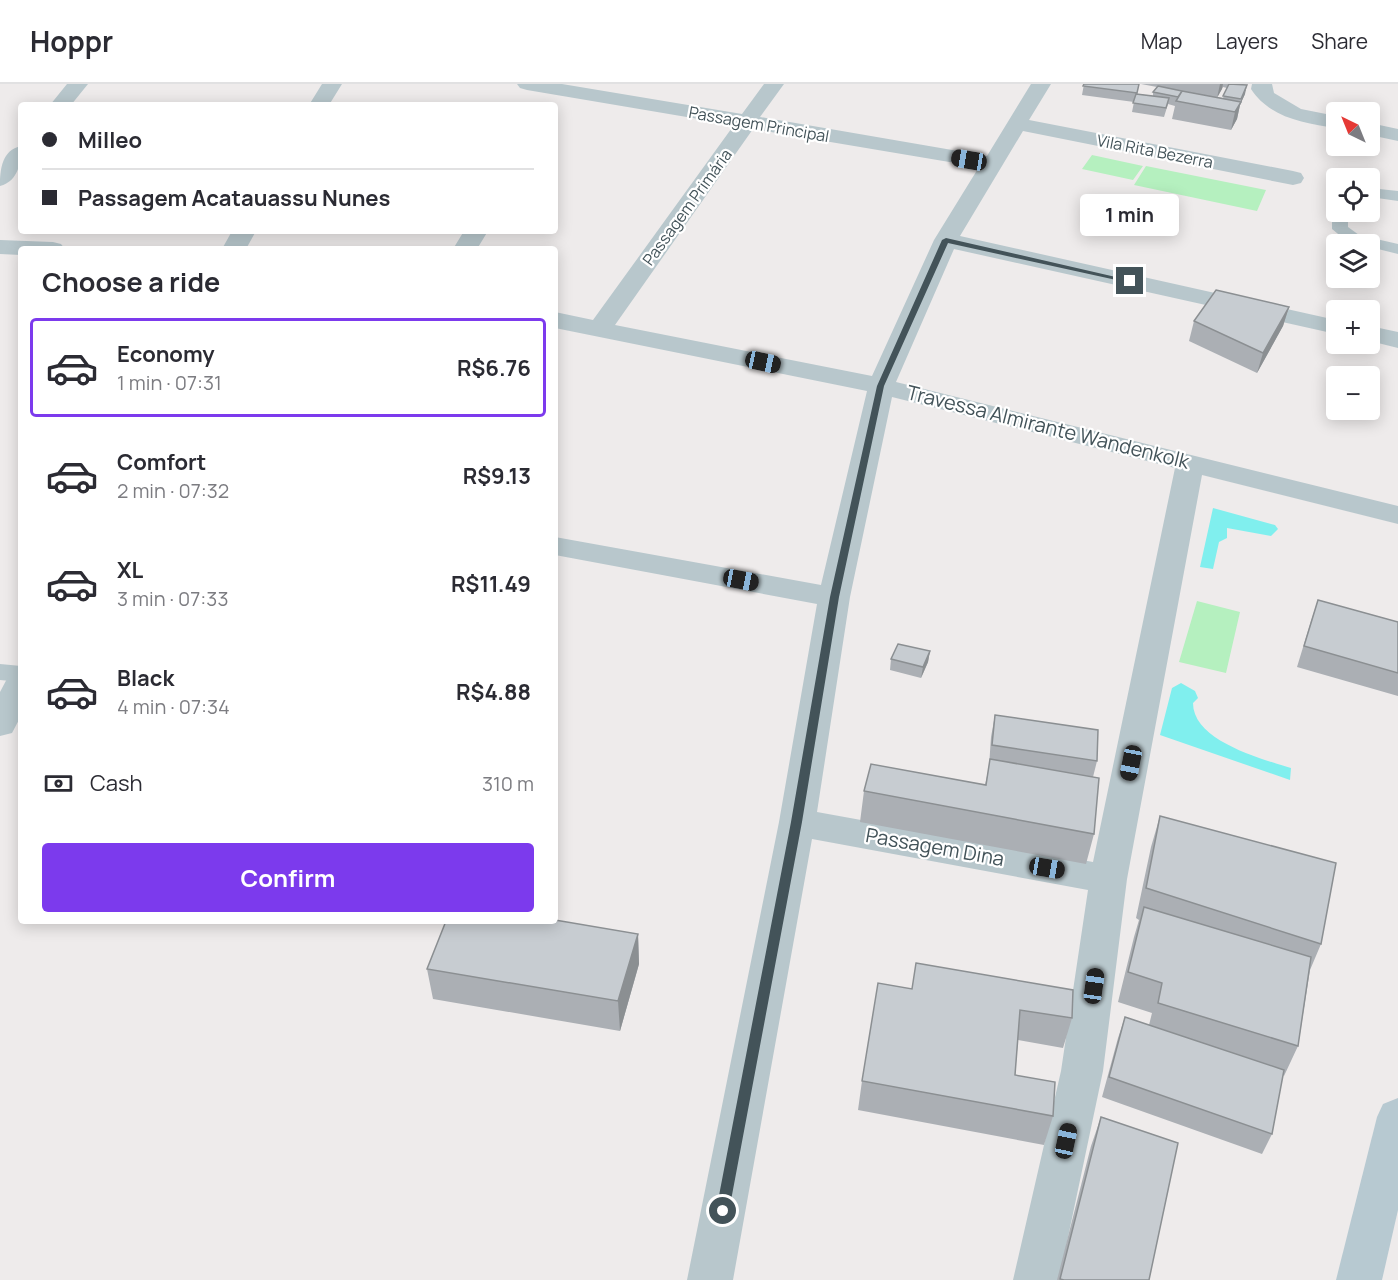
<!DOCTYPE html>
<html lang="en">
<head>
<meta charset="utf-8">
<style>
  :root { --surface:#fff; --page:#f2f2f3; --text:#2b2b33; --muted:#7c7c81; --line:#e1e1e2; --accent:#7c3aed }
  body { margin:0; font-family:Manrope,sans-serif; background:var(--page); color:var(--text); height:100vh; display:flex; flex-direction:column; font-size:22px; white-space:nowrap }
  * { box-sizing:border-box; margin:0 }
  p { font-size:20px; color:var(--muted) }
  .icon { flex:none; width:33px; height:33px; fill:none; stroke:currentColor; stroke-width:2; stroke-linecap:round; stroke-linejoin:round }
  .map { position:relative; flex:1; overflow:hidden }
  .panel { position:absolute; left:18px; top:162px; width:540px; height:678px; display:flex; flex-direction:column; background:var(--surface); border-radius:6px; box-shadow:0 3px 15px #0003 }
  .panel>* { flex:none }
  .guide { position:absolute; left:18px; top:18px; width:540px; height:132px; border-radius:6px; box-shadow:0 3px 15px #0003; display:grid; align-content:center; height:132px; padding:0 24px; background:var(--surface) }
  .needle { width:39px; rotate:317deg }
  .fabs { position:absolute; left:1326px; top:18px; display:grid; gap:12px }
  .fabs a { display:grid; place-items:center; width:54px; height:54px; border-radius:6px; background:var(--surface); box-shadow:0 3px 15px #0003; font-size:30px }
  .end { position:absolute; width:27px; height:27px; margin:-14px; border:8px solid #435359; background:#fff; box-shadow:0 0 0 3px #fff }
  .from { border-radius:50% }
  .bubble { position:absolute; height:42px; border-radius:6px; background:var(--surface); box-shadow:0 3px 15px #0003; font-size:20px; font-weight:700; line-height:42px; text-align:center }
  .car { position:absolute; width:18px; height:36px; margin:-18px -9px; border-radius:8px; box-shadow:0 0 4px 2px #0007; background:linear-gradient(#222 24%,#8ab4d8 0 40%,#222 0 76%,#8ab4d8 0 86%,#222 0) }
  .guide b { display:flex; align-items:center; gap:21px; height:57px; font-size:22px }
  .guide b+b { border-top:2px solid var(--line) }
  .guide i { width:15px; height:15px; background:var(--text) }
  ul { padding:0; list-style:none }
  li { display:flex; align-items:center; gap:18px; height:99px; margin:0 12px 9px; padding:0 12px; border:3px solid transparent; border-radius:6px }
  li div { flex:1 }
  li b { display:block; font-size:22px }
  li em { font-style:normal; font-weight:700 }
  li.on { border-color:var(--accent) }
  li>.icon { width:54px; height:54px; stroke-width:1.5 }
  h2 { padding:0 24px; font-size:27px; line-height:72px }
  .pay { display:flex; align-items:center; gap:15px; height:66px; padding:0 24px; font-size:22px }
  .pay p { margin-inline-start:auto }
  .primary-button { display:flex; gap:12px; margin-top:auto; padding:12px 24px }
  .primary-button a { flex:1; height:69px; border-radius:6px; background:var(--accent); color:#fff; font-size:24px; font-weight:700; line-height:69px; text-align:center }
  header { display:flex; align-items:center; gap:36px; box-sizing:border-box; height:84px; padding:0 30px; background:var(--surface); border-bottom:2px solid var(--line) }
  header strong { font-size:28px }
  nav { display:flex; gap:33px; margin-inline-start:auto; font-size:21px }
  .map>svg:first-child { display:block }
</style>
</head>
<body>
<header>
<strong>Hoppr</strong>
<nav><a>Map</a><a>Layers</a><a>Share</a></nav>
</header>
<div class="map">
<svg width="1398" height="1196" viewBox="0 0 1398 1196">
  <rect width="100%" height="100%" fill="#eeebeb"/>
  <!-- green -->
  <path fill="#b5f0bf" d="M1092 71 1143 82 1133 96 1082 85Z
    M1146 82 1266 106 1257 127 1134 101Z
    M1197 517 1240 528 1226 589 1179 578Z"/>
  <!-- water -->
  <path fill="#80efee" d="M1213 424 1275 441 1278 445 1271 452 1227 444V454L1219 458 1213 485 1200 483Z
    M1181 599 1195 607 1198 614 1193 619C1193 657 1262 675 1291 684L1290 696 1160 651 1172 604Z"/>
  <g fill="none" stroke-linecap="round" stroke-linejoin="round">
    <!-- service -->
    <path fill="#b8c7cc" fill-rule="evenodd" d="M1370 104 1398 107V117L1370 113Z
      M1337 128H1351L1348 134V143L1359 151 1398 160V170L1370 163V160L1348 158 1332 145V134Z
      M0 580 21 582V598L0 596Z"/>
    <!-- minor -->
    <path fill="#b8c7cc" fill-rule="evenodd" d="M67 0H88L71 21H50Z
      M322 0H342L329 21H309Z
      M517 0H562L742 30 764 0H784L760 33 987 72 1031 0H1051L1029 36 1293 87 1301 89 1304 94 1301 99 1293 101 1023 47 960 152 1336 236V250L954 165 896 298 1398 422V440L1202 391 1127 795 1103 987 1059 1196H1013L1061 987 1088 806 812 755 733 1196H687L779 738 817 520 555 471V453L821 501 867 307 555 244V228L593 236 734 41 527 6 520 4ZM753 45 979 83 934 156 872 292 615 241ZM892 313 1175 384 1093 778 817 728 850 513Z
      M1252 0H1272L1274 9 1301 25 1336 32V44C1304 39 1270 34 1251 5Z
      M1370 39 1398 45V57L1370 51Z
      M21 62C21 78 19 97 0 102 0 85 2 66 21 62Z
      M232 147H256L246 165H222Z
      M464 147H488L477 165H453Z
      M0 156 53 158 61 160 65 165H21V171L0 170Z
      M1370 242 1398 248V264L1370 257Z
      M21 588V632L12 649 0 652V608L9 591Z"/>
    <!-- secondary -->
    <path fill="#b7c9d1" fill-rule="evenodd" d="M1398 1014V1126L1382 1196H1336L1377 1033 1383 1020Z"/>
  </g>
  <!-- wall -->
  <path fill="#abafb4" fill-rule="evenodd" d="M1084 0H1139L1137 10 1153 12V8L1157 3 1141 0H1241L1245 10 1240 21 1237 35 1231 46 1172 35 1175 22 1168 20 1164 33 1132 28 1134 18 1082 11ZM1223 3 1227 4 1223 14 1217 13Z
    M1289 223 1283 242 1257 289 1189 257 1194 237Z
    M1318 516 1398 538V612L1297 583 1311 537Z
    M930 567 928 578 921 594 890 586 891 575Z
    M995 631 1097 677 1093 693 1094 750 1086 780 860 738 864 707 985 701 989 683 991 653Z
    M1160 732 1321 860 1310 886 1298 962 1284 992 1283 991 1272 1050 1262 1070 1102 1013 1118 954 1125 933 1149 941 1152 929 1118 918 1134 853 1139 836 1136 834 1151 763Z
    M638 850 639 880 620 947 433 915 427 885Z
    M916 879 1072 934 1063 964 1018 956 1015 991 1053 1032 1044 1061 858 1026 862 997 912 905Z
    M1101 1033 1149 1196H1057L1091 1062Z"/>
  <!-- shaded-wall -->
  <path fill="#8b8f92" d="M1220 0H1223L1222 5 1217 14Z
    M1247 1 1245 10 1240 21 1237 35 1231 46 1235 28 1240 19Z
    M1289 223 1283 242 1257 289 1263 269Z
    M930 567 928 578 921 594 923 583Z
    M638 850 639 880 620 947 618 917Z"/>
  <!-- building -->
  <path fill="#c7ccd1" stroke="#8b8f92" stroke-width="1.5" d="M1084 0H1139L1137 9 1083 2Z
    M1229 0 1247 1 1241 15 1223 12Z
    M1158 2 1182 7 1178 13 1153 8Z
    M1182 7 1241 18 1235 28 1176 17Z
    M1136 10 1169 14 1166 24 1133 19Z
    M1216 206 1289 223 1263 269 1194 237Z
    M1318 516 1398 538V589L1304 562Z
    M898 560 930 567 923 583 891 575Z
    M995 631 1098 646 1097 677 992 661Z
    M990 675 1099 694 1094 750 864 707 871 680 986 701Z
    M1160 732 1336 779 1321 860 1146 804Z
    M1144 823 1311 873 1298 962 1158 919 1162 899 1128 888Z
    M555 836 638 850 618 917 427 885 446 837Z
    M916 879 1073 906 1072 934 1020 926 1015 991 1055 998 1053 1032 862 997 878 899 912 905Z
    M1125 933 1284 986 1272 1050 1109 993Z
    M1101 1033 1178 1059 1149 1196H1064L1060 1195Z"/>
  <!-- route -->
  <path fill="#435359" d="M946 154 1133 197 1130 199 948 159 884 302 839 513 802 738 729 1127 723 1133 716 1127 791 738 830 513 877 302 942 156Z"/>
  <g text-anchor="middle" stroke-width="4.5" stroke-linejoin="round" paint-order="stroke">
    <!-- far-street labels -->
    <g font-size="16" fill="#435359" stroke="#fff">
      <text transform="translate(759 40) rotate(10)" y="6">Passagem Principal</text>
      <text transform="translate(1155 67) rotate(11)" y="6">Vila Rita Bezerra</text>
      <text transform="translate(687 123) rotate(-54)" y="6">Passagem Primária</text>
    </g>
    <!-- street labels -->
    <g font-size="20" fill="#435359" stroke="#fff">
      <text transform="translate(1048 343) rotate(14)" y="7">Travessa Almirante Wandenkolk</text>
      <text transform="translate(935 763) rotate(10)" y="7">Passagem Dina</text>
    </g>
  </g>
</svg>
<div class="fabs">
<a><svg class="needle" viewBox="-14 -14 28 28"><path d="M0-13l5 13h-10z" fill="#e53935"/><path d="M0 13l5-13h-10z" fill="#7c7c81"/></svg></a>
<a><svg class="icon" aria-label="locate" viewBox="0 0 24 24"><circle cx="12" cy="12" r="6"/><path d="M12 2v4M12 18v4M2 12h4M18 12h4"/></svg></a>
<a><svg class="icon" aria-label="layers" viewBox="0 0 24 24"><path d="M12 4l9 5-9 5-9-5zM3 14l9 5 9-5"/></svg></a>
<a>+</a>
<a>−</a>
</div>
<i class="end from" style="left:723px;top:1127px"></i>
<i class="end" style="left:1130px;top:197px"></i>
<div class="bubble" style="left:1080px;top:110px;width:99px">1 min</div>
<i class="car" style="left:969px;top:76px;rotate:280deg"></i>
<i class="car" style="left:763px;top:278px;rotate:102deg"></i>
<i class="car" style="left:741px;top:496px;rotate:101deg"></i>
<i class="car" style="left:1131px;top:679px;rotate:191deg"></i>
<i class="car" style="left:1047px;top:784px;rotate:100deg"></i>
<i class="car" style="left:1094px;top:902px;rotate:8deg"></i>
<i class="car" style="left:1066px;top:1057px;rotate:12deg"></i>
<div class="guide">
<b><i class="from"></i>Milleo</b>
<b><i></i>Passagem Acatauassu Nunes</b>
</div>
<section class="panel">
<h2>Choose a ride</h2>
<ul>
<li class="on"><svg class="icon" aria-label="car" viewBox="0 0 24 24"><path d="M5 17H2v-5l4-1 3-4h7l3 4 3 1v5h-3M9 17h6M6 11h13"/><circle cx="7" cy="17" r="2"/><circle cx="17" cy="17" r="2"/></svg><div><b>Economy</b><p>1 min · 07:31</p></div><em>R$6.76</em></li>
<li><svg class="icon" aria-label="car" viewBox="0 0 24 24"><path d="M5 17H2v-5l4-1 3-4h7l3 4 3 1v5h-3M9 17h6M6 11h13"/><circle cx="7" cy="17" r="2"/><circle cx="17" cy="17" r="2"/></svg><div><b>Comfort</b><p>2 min · 07:32</p></div><em>R$9.13</em></li>
<li><svg class="icon" aria-label="car" viewBox="0 0 24 24"><path d="M5 17H2v-5l4-1 3-4h7l3 4 3 1v5h-3M9 17h6M6 11h13"/><circle cx="7" cy="17" r="2"/><circle cx="17" cy="17" r="2"/></svg><div><b>XL</b><p>3 min · 07:33</p></div><em>R$11.49</em></li>
<li><svg class="icon" aria-label="car" viewBox="0 0 24 24"><path d="M5 17H2v-5l4-1 3-4h7l3 4 3 1v5h-3M9 17h6M6 11h13"/><circle cx="7" cy="17" r="2"/><circle cx="17" cy="17" r="2"/></svg><div><b>Black</b><p>4 min · 07:34</p></div><em>R$4.88</em></li>
</ul>
<div class="pay"><svg class="icon" aria-label="cash" viewBox="0 0 24 24"><path d="M3 7h18v10H3z"/><circle cx="12" cy="12" r="2"/></svg>Cash<p>310 m</p></div>
<div class="primary-button"><a>Confirm</a></div>
</section>
</div>
</body>
</html>
